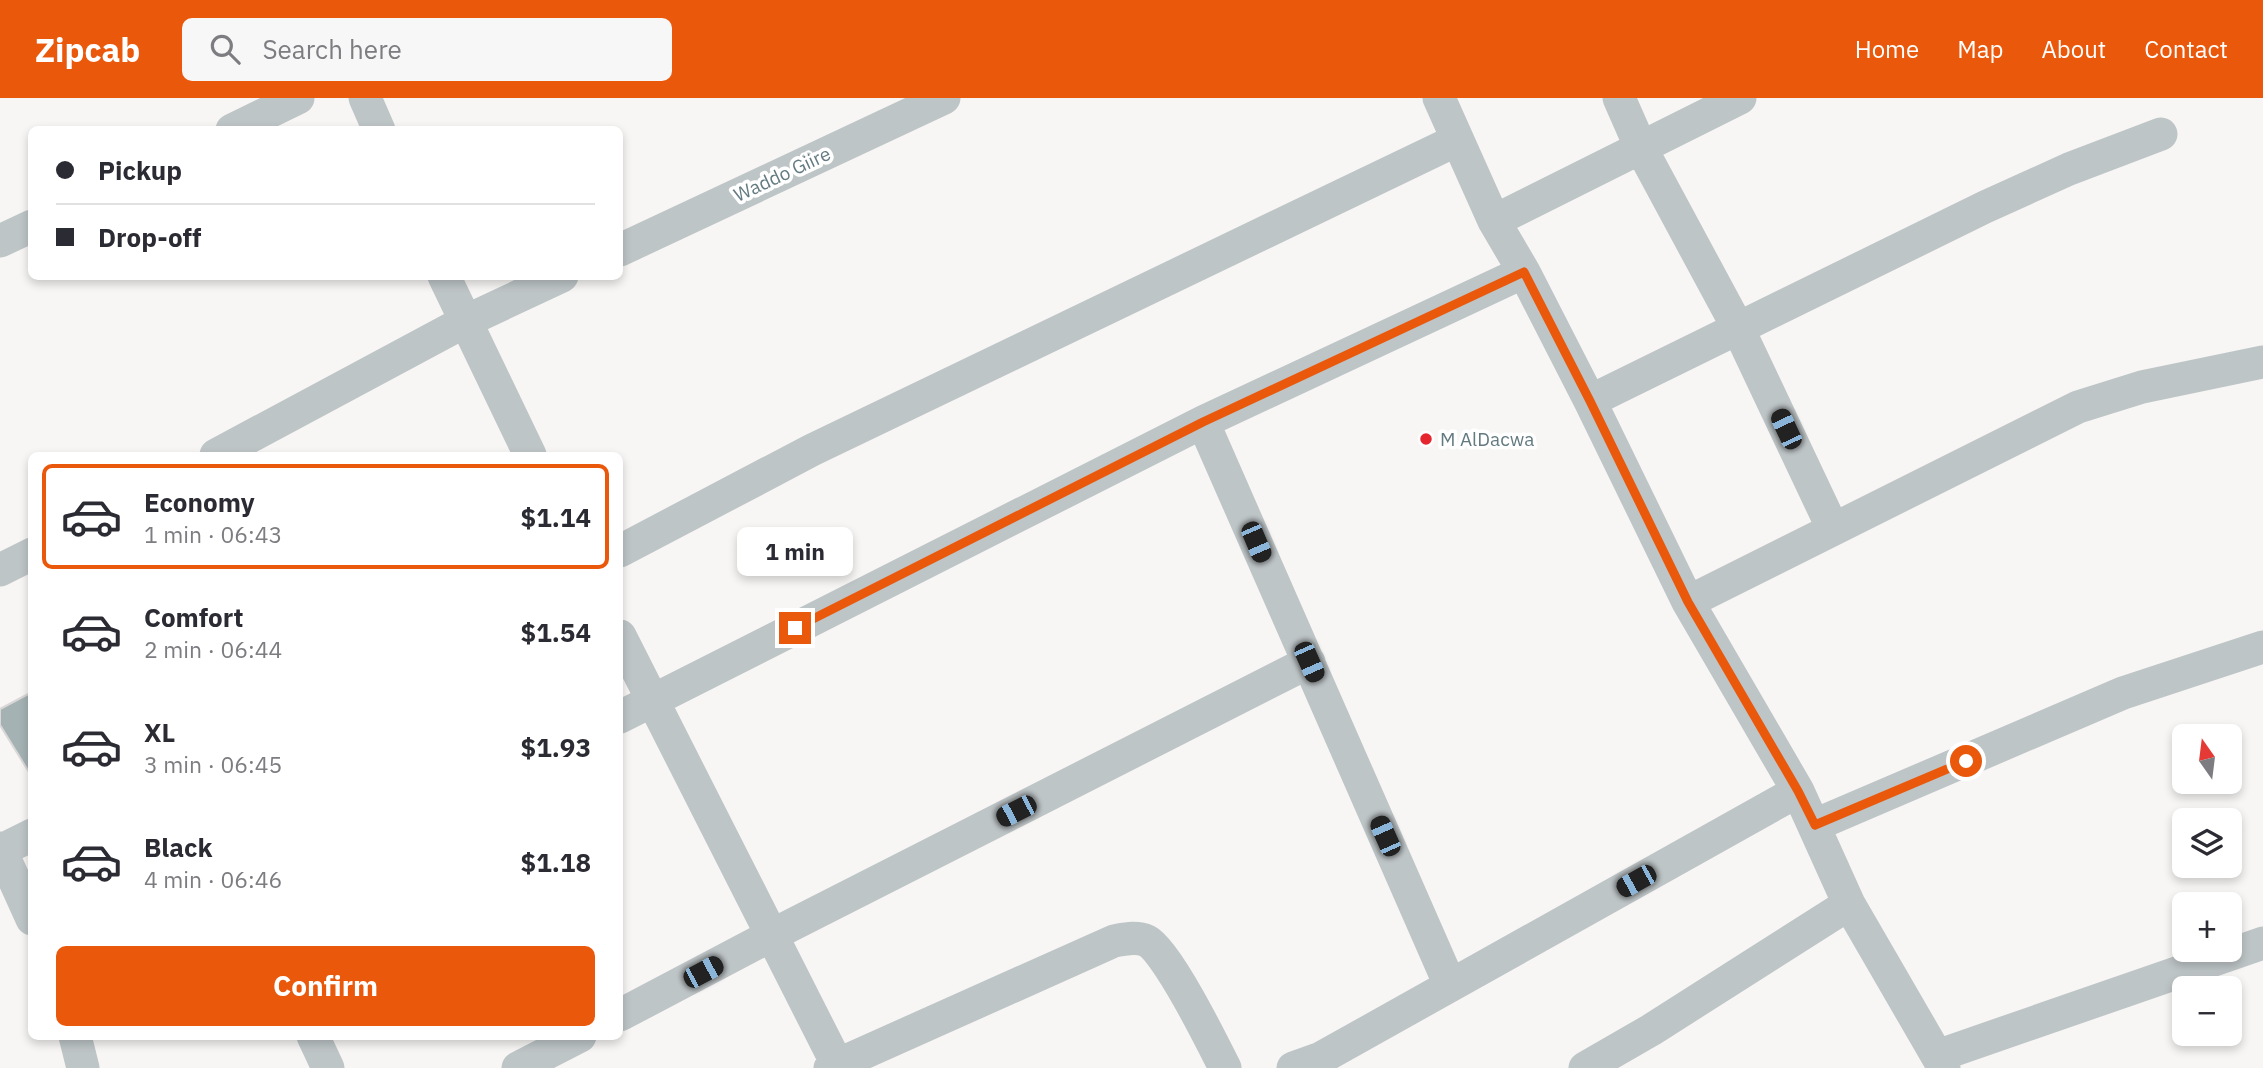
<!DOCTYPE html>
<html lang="en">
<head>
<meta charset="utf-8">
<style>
  :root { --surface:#fff; --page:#f7f7f7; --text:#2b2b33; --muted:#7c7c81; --line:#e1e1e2; --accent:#ea580c }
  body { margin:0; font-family:"IBM Plex Sans",sans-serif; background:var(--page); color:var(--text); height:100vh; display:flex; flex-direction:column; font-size:26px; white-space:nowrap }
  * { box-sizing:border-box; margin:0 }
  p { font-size:23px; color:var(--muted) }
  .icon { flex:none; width:38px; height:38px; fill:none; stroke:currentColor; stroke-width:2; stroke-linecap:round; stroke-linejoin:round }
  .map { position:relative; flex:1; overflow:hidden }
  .drawer { position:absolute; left:28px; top:354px; width:595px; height:588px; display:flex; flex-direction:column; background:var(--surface); border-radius:10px; box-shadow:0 4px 10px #0003 }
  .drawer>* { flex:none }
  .guide { position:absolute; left:28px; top:28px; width:595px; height:154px; border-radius:10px; box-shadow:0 4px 10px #0003; display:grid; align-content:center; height:154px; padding:0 28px; background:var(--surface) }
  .needle { width:46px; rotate:346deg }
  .tools { position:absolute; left:2172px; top:626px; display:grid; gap:14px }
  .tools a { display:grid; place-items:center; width:70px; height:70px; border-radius:10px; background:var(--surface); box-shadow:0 4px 10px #0003; font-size:35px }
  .end { position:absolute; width:32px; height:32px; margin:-16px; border:9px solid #ea580c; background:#fff; box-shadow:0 0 0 4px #fff }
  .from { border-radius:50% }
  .bubble { position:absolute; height:49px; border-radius:10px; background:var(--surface); box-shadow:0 4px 10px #0003; font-size:23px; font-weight:800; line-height:49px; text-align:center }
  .car { position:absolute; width:21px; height:42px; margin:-21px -10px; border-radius:9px; box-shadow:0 0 5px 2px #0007; background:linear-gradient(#222 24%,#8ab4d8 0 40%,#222 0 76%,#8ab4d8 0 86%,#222 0) }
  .guide b { display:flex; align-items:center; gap:24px; height:66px; font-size:26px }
  .guide b+b { border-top:2px solid var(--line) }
  .guide i { width:18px; height:18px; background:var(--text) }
  ul { padding:12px 0 0; list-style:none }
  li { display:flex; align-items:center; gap:21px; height:105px; margin:0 14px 10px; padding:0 14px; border:4px solid transparent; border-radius:10px }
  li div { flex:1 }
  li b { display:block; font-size:26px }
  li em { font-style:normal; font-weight:800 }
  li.current { border-color:var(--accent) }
  li>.icon { width:63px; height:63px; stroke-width:1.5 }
  .action { display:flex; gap:14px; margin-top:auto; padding:14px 28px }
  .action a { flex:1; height:80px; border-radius:10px; background:var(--accent); color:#fff; font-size:28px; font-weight:800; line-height:80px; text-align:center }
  header { display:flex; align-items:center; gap:42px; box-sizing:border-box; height:98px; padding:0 35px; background:var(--accent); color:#fff }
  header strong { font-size:33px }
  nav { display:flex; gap:38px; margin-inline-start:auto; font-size:24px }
  .search { width:490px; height:63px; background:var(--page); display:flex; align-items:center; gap:18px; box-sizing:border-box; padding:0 24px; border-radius:10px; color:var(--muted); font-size:26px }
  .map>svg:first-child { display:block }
</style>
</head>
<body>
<header>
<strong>Zipcab</strong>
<div class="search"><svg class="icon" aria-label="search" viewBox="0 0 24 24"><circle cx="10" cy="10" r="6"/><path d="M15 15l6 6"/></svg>Search here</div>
<nav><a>Home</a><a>Map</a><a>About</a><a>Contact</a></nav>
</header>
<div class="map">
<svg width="2263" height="970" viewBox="0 0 2263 970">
  <rect width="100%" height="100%" fill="#f7f6f4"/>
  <!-- building -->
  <path fill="#a5b2b4" stroke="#d9d8d7" stroke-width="2" d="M32 594V679L0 627V611Z"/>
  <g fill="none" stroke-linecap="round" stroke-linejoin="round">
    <!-- minor -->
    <path stroke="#bec5c7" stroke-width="33" d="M365 0 379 32
      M1439 0 1494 123 1524 174 1590 303 1688 504 1798 693 1849 806 1944 970
      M1619 0 1641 50 1738 230 1833 431
      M232 32 298 0
      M1494 123 1740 0
      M0 143 32 128
      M620 152 944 0
      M444 178 530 357
      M1590 303 1985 109 2069 71 2161 36
      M1203 324 1450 887
      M216 357 464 224 562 178
      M620 453 812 352 1457 42
      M0 472 32 456
      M1688 504 2078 309 2142 289 2263 264
      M620 538 839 970
      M620 619 1203 324 1524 174
      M1815 727 2123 595 2263 549
      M0 750 32 821
      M0 753 32 737
      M620 917 772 837 1309 564
      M75 938 83 970
      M313 938 328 970
      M1937 958 2263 845
      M518 970 580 938
      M830 970 1114 843C1125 841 1136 838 1147 843 1167 853 1213 946 1225 970
      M1293 970 1321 960 1798 693
      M1585 970 1651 932 1849 806"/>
  </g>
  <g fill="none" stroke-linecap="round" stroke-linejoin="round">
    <!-- route -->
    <path stroke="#ea580c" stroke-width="9" d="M795 530 1203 324 1524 174 1590 303 1688 504 1798 693 1815 727 1966 663"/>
  </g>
  <!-- markers -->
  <circle fill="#e6262e" stroke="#fff" stroke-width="2.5" cx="1426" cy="341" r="7"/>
  <g text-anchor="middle" stroke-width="7" stroke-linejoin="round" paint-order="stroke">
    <!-- street labels -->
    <g font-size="19" fill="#627a80" stroke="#fff">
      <text transform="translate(782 76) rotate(-25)" y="7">Waddo Giire</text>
    </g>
    <!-- poi labels -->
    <g font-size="19" fill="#627a80" stroke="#fff" text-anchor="start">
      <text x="1440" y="348">M AlDacwa</text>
    </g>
  </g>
</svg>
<div class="tools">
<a><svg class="needle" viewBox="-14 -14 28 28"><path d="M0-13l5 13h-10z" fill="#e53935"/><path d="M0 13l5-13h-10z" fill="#7c7c81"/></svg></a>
<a><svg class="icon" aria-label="layers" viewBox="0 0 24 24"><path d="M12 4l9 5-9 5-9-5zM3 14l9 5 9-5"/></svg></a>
<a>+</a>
<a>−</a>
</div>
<i class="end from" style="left:1966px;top:663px"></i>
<i class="end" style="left:795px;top:530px"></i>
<div class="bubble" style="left:737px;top:429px;width:116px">1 min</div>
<i class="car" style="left:1786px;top:331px;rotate:335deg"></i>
<i class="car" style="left:1256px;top:444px;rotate:157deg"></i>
<i class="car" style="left:1309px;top:564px;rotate:156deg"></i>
<i class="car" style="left:1016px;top:713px;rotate:243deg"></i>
<i class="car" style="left:1385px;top:738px;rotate:336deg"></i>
<i class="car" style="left:1636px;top:783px;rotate:241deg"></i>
<i class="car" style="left:703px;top:874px;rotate:62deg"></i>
<div class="guide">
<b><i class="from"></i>Pickup</b>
<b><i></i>Drop-off</b>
</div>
<section class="drawer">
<ul>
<li class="current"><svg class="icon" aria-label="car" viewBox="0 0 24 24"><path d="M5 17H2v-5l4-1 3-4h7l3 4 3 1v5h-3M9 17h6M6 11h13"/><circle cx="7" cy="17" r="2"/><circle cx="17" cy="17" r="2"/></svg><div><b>Economy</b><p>1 min · 06:43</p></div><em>$1.14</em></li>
<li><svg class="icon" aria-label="car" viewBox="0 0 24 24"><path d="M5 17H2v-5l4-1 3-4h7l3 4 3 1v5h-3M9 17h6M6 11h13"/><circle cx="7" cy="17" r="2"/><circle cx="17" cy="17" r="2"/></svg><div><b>Comfort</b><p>2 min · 06:44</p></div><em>$1.54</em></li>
<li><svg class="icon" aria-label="car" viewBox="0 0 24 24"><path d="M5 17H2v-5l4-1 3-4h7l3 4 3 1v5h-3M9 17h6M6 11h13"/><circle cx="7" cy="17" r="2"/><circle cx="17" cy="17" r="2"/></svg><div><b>XL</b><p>3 min · 06:45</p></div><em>$1.93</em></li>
<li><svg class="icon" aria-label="car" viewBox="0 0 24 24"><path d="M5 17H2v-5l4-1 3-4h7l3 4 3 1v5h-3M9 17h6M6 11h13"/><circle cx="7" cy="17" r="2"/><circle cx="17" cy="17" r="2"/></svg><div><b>Black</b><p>4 min · 06:46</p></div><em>$1.18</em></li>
</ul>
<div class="action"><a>Confirm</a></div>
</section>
</div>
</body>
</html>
